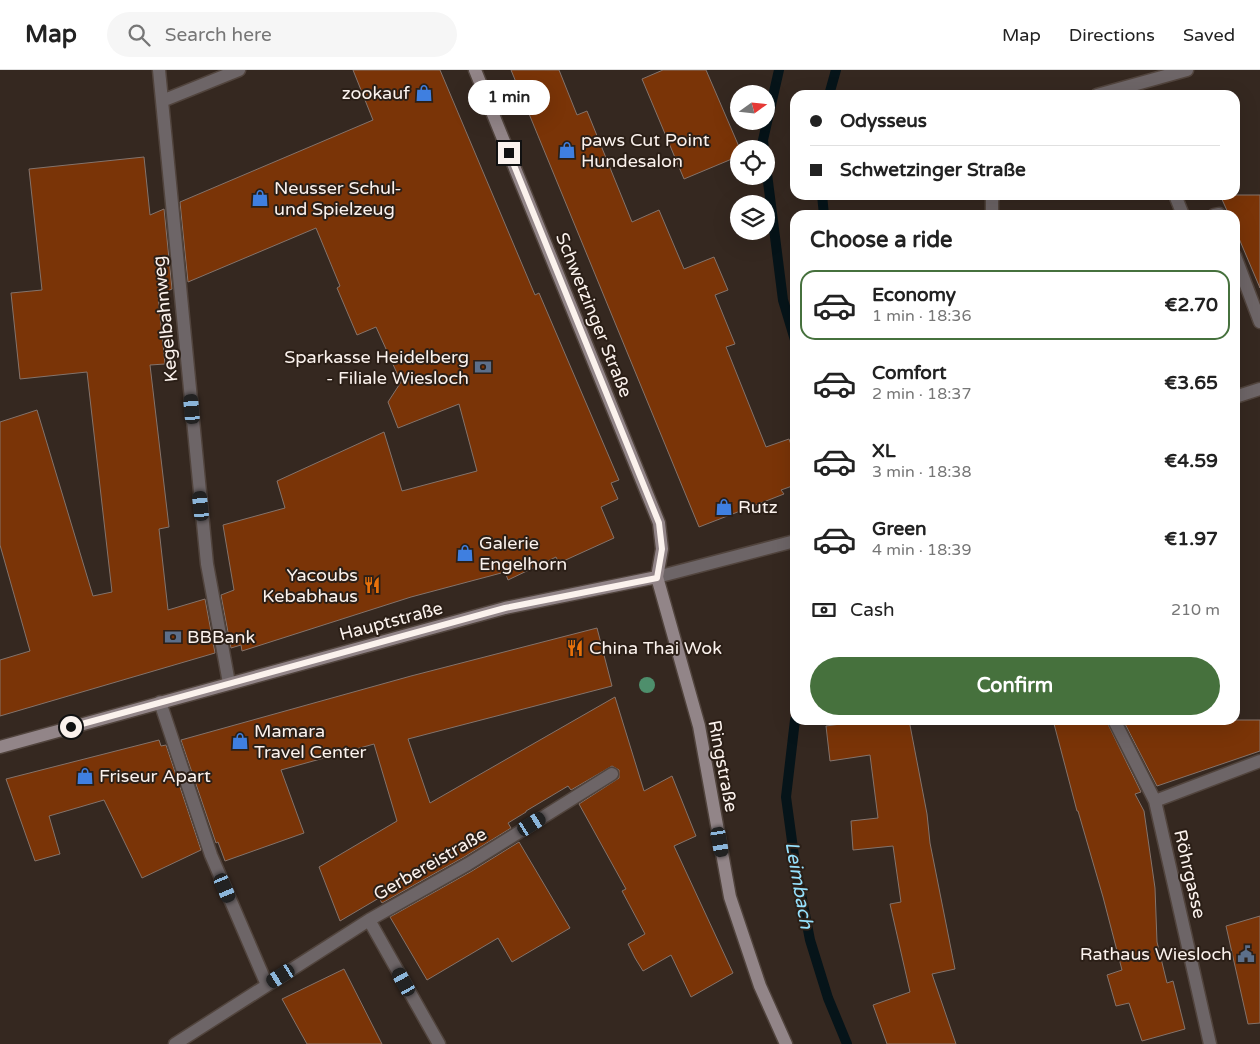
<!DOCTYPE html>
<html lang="en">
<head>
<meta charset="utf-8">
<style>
  :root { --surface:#fff; --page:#f6f6f6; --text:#222; --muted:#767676; --line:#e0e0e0; --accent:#46713d }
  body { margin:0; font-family:"Varela Round",sans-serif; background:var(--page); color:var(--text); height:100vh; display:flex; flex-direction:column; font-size:19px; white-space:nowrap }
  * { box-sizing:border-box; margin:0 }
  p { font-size:16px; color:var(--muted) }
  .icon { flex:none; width:28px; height:28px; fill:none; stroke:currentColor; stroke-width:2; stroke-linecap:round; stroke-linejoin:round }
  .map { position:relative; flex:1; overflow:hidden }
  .sheet { position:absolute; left:790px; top:140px; width:450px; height:515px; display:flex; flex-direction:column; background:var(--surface); border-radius:15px; box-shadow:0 5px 20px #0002 }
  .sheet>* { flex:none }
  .banner { position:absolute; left:790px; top:20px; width:450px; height:110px; border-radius:15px; box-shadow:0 5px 20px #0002; display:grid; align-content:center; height:110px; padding:0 20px; background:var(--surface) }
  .needle { width:32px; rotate:75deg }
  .controls { position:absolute; left:730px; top:15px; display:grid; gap:10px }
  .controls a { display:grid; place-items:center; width:45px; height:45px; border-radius:50%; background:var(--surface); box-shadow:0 5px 20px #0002; font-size:25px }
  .end { position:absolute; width:22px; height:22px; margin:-11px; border:6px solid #fbf2ed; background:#111; box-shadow:0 0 0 2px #111 }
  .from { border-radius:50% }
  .bubble { position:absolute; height:35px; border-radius:18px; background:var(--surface); box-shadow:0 5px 20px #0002; font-size:16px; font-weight:700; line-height:35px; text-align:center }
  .car { position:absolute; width:15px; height:30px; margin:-15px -8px; border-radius:6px; box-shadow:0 0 4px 1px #0007; background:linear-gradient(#222 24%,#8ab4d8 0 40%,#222 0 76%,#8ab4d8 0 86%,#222 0) }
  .banner b { display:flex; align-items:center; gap:18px; height:48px; font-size:19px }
  .banner b+b { border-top:1px solid var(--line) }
  .banner i { width:12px; height:12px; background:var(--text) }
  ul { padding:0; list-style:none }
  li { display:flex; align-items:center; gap:15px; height:70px; margin:0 10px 8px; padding:0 10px; border:2px solid transparent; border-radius:15px }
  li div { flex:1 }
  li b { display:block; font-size:19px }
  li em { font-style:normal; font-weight:700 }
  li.selected { border-color:var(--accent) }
  li>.icon { width:45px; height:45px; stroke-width:1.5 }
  h2 { padding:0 20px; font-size:22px; line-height:60px }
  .pay { display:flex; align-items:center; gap:12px; height:55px; padding:0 20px; font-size:19px }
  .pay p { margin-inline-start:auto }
  .action { display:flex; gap:10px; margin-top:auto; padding:10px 20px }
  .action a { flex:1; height:58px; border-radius:30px; background:var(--accent); color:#fff; font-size:20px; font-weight:700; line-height:58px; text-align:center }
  header { display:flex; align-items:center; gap:30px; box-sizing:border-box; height:70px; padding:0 25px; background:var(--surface); border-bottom:1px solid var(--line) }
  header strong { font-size:24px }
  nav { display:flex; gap:28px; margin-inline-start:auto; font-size:18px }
  .search { width:350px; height:45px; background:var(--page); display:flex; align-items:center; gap:12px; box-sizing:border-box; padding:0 18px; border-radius:28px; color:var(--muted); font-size:19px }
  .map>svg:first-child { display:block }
</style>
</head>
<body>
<header>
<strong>Map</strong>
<div class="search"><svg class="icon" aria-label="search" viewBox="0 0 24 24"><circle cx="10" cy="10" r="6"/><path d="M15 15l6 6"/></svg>Search here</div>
<nav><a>Map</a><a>Directions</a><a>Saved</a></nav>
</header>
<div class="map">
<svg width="1260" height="974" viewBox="0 0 1260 974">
  <rect width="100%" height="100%" fill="#352820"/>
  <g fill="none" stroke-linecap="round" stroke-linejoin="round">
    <!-- stream -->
    <path stroke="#061419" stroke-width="10" d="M829 25 836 0
      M764 79 763 70 779 0
      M766 96 783 230 795 270
      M822 125 824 145
      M795 650 786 727 795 793 810 870 828 928 847 974"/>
  </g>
  <!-- building -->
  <path fill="#7a3407" stroke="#84736b" d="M353 0H440L535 225 539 223 619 410 611 413 618 429 601 437 614 468 559 493 556 487 508 510 505 502 411 527 242 581 241 575 231 578 221 525 234 520 223 455 285 438 277 411 384 362 402 421 477 401 459 334 398 358 388 332 401 312 376 257 357 265 337 218 340 216 316 158 188 212 180 132 373 50Z
    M511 0H559L577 45 587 41 632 152 659 140 684 199 714 187 728 220 715 225 735 274 726 277 766 377 789 369 795 386V415L781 420 784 424 699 457Z
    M663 0H706L740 79 739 86 684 109 642 9Z
    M144 87 150 145 164 139 172 219 158 225 165 294 150 295 169 457 159 459 168 540 205 529 215 583 0 646V590L30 581 0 475V352L37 340 93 526 112 522 87 302 20 309 11 223 42 220 29 99Z
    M1220 125H1260V218L1235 159V145H1229Z
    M597 558 612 616 408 669 430 733 615 627 644 721 672 706 696 766 674 776 733 903 691 927 671 885 643 901 635 888 628 874 645 864 622 821 626 819 579 734 619 708V700L612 696 571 720 568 716 526 741V742L508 753 511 758 464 787 382 833 379 828 340 851 319 797 397 751 374 674 281 700 304 763 225 791 218 772 216 773 181 670 411 606Z
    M870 650H909L927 744 930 773 955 899 932 904 956 974H887L873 935 910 922 890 834 901 832 893 776 853 780 851 751 878 748 870 685 830 691 826 656Z
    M1053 650H1106L1141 722 1135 724 1144 741 1155 818 1157 872 1167 913 1173 911 1185 959 1142 971 1129 933 1116 936 1107 905 1122 900 1103 827 1078 741H1077Z
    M1123 650H1260V681L1157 716Z
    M159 670 161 676 166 675 201 780 142 808 104 730 49 746 60 784 35 791 6 709Z
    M519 772 570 858 512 892 498 868 427 910 390 847 472 801Z
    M1260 846V953L1248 954 1226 856Z
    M344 899 382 974H307L282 929Z"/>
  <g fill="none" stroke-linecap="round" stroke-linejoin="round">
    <!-- lane casing -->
    <g stroke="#51443d" stroke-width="15">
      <path id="lane" d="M1175 125 1183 145
        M1214 145 1219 144V145
        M1235 186 1260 252"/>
    </g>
    <!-- street casing -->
    <g stroke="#51443d" stroke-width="15">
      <path id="street" d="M159 0 207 494 229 613
        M1097 25 1187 0
        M162 31 239 0
        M992 145V130L994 125
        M1235 327 1260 319
        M657 507 795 471
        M160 632 211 785 267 915
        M1114 650 1155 731 1210 974
        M1155 731 1260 691
        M369 850 439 974
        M175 974 369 850 468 794 612 704"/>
    </g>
    <!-- secondary casing -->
    <g stroke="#51443d" stroke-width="15">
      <path id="secondary" d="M475 0 659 453 662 479 657 507 699 656 730 827 760 916 786 974
        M0 677 505 538 657 507"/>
    </g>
    <!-- lane -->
    <use href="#lane" stroke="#6d6567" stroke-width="12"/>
    <!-- street -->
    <use href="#street" stroke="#6d6567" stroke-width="12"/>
    <!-- secondary -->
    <use href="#secondary" stroke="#928588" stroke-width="12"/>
  </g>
  <!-- trees -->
  <circle fill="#4e8f6c" cx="647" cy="615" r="8"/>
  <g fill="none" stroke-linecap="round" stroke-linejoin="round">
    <!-- route -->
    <path stroke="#fbf2ed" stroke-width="6" d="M71 657 505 538 657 508 662 479 659 453 509 83"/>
  </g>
  <!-- icons -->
  <defs>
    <g id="shop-bare" transform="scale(1.35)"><path d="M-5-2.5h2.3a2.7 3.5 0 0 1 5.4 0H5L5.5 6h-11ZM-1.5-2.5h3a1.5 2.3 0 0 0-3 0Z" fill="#3f7fe0" stroke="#2b1f17" stroke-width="2.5" paint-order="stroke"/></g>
    <g id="bank-bare" transform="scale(1.35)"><path d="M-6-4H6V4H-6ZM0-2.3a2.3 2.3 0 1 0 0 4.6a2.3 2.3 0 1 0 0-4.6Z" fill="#5c6f8a" stroke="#2b1f17" stroke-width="2.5" paint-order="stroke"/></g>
    <g id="restaurant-bare" transform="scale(1.35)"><path d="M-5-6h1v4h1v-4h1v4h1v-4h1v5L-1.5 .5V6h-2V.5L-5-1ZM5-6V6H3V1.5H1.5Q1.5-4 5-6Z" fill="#e8710a" stroke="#2b1f17" stroke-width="2.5" paint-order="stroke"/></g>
    <g id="civic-bare" transform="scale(1.35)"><path d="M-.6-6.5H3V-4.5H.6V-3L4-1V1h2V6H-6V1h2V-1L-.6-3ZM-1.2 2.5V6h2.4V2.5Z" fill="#5c6f8a" stroke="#2b1f17" stroke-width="2.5" paint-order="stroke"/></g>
  </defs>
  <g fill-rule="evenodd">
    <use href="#shop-bare" x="424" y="23"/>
    <use href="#shop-bare" x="567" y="80"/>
    <use href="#shop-bare" x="260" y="128"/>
    <use href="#bank-bare" x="483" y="297"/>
    <use href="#shop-bare" x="724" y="437"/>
    <use href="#shop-bare" x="465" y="483"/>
    <use href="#restaurant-bare" x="372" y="515"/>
    <use href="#bank-bare" x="173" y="567"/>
    <use href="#restaurant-bare" x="575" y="578"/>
    <use href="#shop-bare" x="240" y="671"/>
    <use href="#shop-bare" x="85" y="706"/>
    <use href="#civic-bare" x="1246" y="884"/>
  </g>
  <g text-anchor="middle" stroke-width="4" stroke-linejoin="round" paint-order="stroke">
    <!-- poi labels -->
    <g font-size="18" fill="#fbf2ed" stroke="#2b1f17" text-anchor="start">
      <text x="410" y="29" text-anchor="end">zookauf</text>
      <text x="581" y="76">paws Cut Point<tspan x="581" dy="21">Hundesalon</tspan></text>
      <text x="274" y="124">Neusser Schul-<tspan x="274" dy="21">und Spielzeug</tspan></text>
      <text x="469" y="293" text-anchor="end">Sparkasse Heidelberg<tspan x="469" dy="21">- Filiale Wiesloch</tspan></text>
      <text x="738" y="443">Rutz</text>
      <text x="479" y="479">Galerie<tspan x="479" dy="21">Engelhorn</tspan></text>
      <text x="358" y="511" text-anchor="end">Yacoubs<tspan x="358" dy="21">Kebabhaus</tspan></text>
      <text x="187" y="573">BBBank</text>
      <text x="589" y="584">China Thai Wok</text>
      <text x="254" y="667">Mamara<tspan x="254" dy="21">Travel Center</tspan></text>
      <text x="99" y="712">Friseur Apart</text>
      <text x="1232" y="890" text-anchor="end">Rathaus Wiesloch</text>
    </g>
    <!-- street labels -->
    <g font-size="18" fill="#fbf2ed" stroke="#2b1f17">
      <text transform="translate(594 245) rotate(68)" y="6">Schwetzinger Straße</text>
      <text transform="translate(165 249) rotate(-96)" y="6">Kegelbahnweg</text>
      <text transform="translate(391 551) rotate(-15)" y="6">Hauptstraße</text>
      <text transform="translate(723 696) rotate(79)" y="6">Ringstraße</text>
      <text transform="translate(430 794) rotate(-30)" y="6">Gerbereistraße</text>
      <text transform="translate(1190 804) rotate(77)" y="6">Röhrgasse</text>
    </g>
    <!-- water labels -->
    <g font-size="19" font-style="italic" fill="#96e1fd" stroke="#2b1f17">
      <text transform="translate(800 815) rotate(80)" y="7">Leimbach</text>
    </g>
  </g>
</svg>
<div class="controls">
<a><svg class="needle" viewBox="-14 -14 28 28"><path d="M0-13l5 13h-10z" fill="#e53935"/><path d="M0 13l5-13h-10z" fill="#767676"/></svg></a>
<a><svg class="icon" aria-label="locate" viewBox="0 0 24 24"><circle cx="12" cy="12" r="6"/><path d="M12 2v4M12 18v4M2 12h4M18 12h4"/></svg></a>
<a><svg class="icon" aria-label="layers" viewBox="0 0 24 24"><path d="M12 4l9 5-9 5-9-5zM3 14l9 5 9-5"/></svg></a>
</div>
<i class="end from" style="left:71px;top:657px"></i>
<i class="end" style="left:509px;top:83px"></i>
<div class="bubble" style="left:468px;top:10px;width:82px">1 min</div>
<i class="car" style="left:192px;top:339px;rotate:355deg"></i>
<i class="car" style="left:201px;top:436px;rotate:354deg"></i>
<i class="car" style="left:532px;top:754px;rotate:58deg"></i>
<i class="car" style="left:720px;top:772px;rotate:170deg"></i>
<i class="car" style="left:225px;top:818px;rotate:157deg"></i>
<i class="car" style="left:281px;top:906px;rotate:238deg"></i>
<i class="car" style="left:404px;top:912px;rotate:331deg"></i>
<div class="banner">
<b><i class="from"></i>Odysseus</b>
<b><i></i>Schwetzinger Straße</b>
</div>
<section class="sheet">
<h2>Choose a ride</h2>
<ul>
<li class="selected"><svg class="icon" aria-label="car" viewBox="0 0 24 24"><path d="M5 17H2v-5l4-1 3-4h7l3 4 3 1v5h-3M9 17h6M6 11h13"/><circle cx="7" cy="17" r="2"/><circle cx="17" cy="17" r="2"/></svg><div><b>Economy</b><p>1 min · 18:36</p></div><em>€2.70</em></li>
<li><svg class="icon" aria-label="car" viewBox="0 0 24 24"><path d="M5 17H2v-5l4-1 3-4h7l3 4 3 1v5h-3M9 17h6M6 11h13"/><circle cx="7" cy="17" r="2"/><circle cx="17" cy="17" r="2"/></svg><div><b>Comfort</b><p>2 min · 18:37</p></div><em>€3.65</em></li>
<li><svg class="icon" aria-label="car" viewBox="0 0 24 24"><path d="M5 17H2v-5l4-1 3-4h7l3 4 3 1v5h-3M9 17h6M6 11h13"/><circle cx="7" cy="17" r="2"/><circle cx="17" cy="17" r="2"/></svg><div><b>XL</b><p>3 min · 18:38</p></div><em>€4.59</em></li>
<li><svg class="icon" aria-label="car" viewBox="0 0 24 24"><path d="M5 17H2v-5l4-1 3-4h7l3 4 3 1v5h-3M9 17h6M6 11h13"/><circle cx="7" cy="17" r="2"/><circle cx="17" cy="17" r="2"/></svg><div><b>Green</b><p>4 min · 18:39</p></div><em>€1.97</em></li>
</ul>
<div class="pay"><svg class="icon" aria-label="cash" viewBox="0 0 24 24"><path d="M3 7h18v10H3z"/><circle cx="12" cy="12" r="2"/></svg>Cash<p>210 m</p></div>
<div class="action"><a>Confirm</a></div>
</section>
</div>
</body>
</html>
